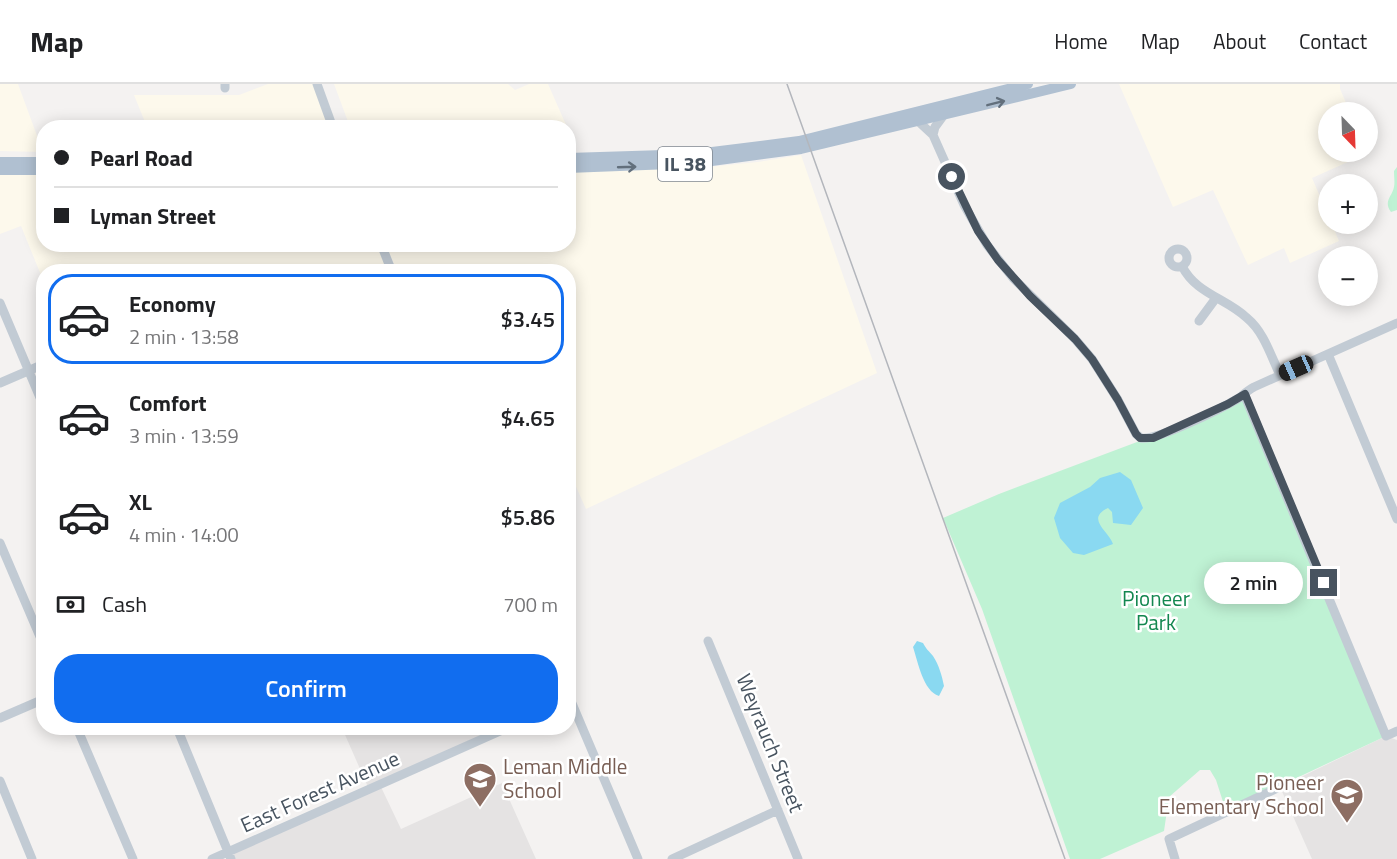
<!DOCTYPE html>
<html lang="en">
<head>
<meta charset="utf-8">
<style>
  :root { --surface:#fff; --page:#f6f6f6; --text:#202124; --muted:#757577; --line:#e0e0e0; --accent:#116def }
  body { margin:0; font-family:"Titillium Web",sans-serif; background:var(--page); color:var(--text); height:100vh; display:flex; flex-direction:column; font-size:22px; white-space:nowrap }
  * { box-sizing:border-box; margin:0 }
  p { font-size:20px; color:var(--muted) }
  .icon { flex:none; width:33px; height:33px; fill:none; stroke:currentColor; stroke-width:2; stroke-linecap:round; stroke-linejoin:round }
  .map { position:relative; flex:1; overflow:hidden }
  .panel { position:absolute; left:36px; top:180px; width:540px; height:471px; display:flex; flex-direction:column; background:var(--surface); border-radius:24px; box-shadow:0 3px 15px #0003 }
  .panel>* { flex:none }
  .banner { position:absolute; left:36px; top:36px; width:540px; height:132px; border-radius:24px; box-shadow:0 3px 15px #0003; display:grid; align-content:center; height:132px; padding:0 18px; background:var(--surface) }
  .needle { width:39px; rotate:157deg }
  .tools { position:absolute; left:1318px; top:18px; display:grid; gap:12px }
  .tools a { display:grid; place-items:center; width:60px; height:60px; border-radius:50%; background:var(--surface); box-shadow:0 3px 15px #0003; font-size:30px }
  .end { position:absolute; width:27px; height:27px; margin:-14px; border:8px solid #485460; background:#fff; box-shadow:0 0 0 3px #fff }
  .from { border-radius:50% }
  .bubble { position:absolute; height:42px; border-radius:21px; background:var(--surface); box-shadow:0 3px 15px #0003; font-size:20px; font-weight:600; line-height:42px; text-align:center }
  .car { position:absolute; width:18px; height:36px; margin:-18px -9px; border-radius:8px; box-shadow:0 0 4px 2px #0007; background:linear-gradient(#222 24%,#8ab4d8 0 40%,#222 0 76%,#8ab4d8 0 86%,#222 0) }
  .banner b { display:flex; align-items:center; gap:21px; height:57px; font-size:22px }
  .banner b+b { border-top:2px solid var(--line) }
  .banner i { width:15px; height:15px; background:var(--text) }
  ul { padding:10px 0 0; list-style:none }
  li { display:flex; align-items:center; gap:18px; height:90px; margin:0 12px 9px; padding:0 6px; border:3px solid transparent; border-radius:24px }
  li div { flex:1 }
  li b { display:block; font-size:22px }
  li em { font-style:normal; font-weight:600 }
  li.on { border-color:var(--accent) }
  li>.icon { width:54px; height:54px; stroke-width:1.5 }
  .pay { display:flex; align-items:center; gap:15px; height:66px; padding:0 18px; font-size:22px }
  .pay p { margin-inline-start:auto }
  .primary-button { display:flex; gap:12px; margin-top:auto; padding:12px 18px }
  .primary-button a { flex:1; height:69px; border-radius:24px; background:var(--accent); color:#fff; font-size:24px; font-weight:600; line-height:69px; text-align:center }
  header { display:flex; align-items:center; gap:36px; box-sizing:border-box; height:84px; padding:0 30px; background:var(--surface); border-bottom:2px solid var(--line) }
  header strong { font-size:28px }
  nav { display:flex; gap:33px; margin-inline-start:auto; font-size:21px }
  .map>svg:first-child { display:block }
</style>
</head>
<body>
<header>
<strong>Map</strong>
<nav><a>Home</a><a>Map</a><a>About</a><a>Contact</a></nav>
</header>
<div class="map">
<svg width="1397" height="775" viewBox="0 0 1397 775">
  <rect width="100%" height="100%" fill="#f4f2f1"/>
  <!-- commercial -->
  <path fill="#fdf9ec" d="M0 0H18L43 68 0 67Z
    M268 0H314L331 43H147L134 11H239Z
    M334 0H508L515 6 529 0H548L567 43H350Z
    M1119 0H1340V5L1350 28H1329V68H1368V69L1312 94 1329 133V140H1332L1339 157 1290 179 1284 164 1248 181 1213 106 1173 123Z
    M801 71 877 289 586 425 569 387 568 188 397 187 386 161 568 160 569 87 708 83 758 78Z
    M0 89 43 90 44 160 377 161 388 187 44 188 43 196 21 142 0 150Z"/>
  <!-- education -->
  <path fill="#e5e3e3" d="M342 644H503L368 703Z
    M1386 652 1397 656V775H1312L1280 703Z
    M502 699 536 775H235L233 769 381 703 401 745Z"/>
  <!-- green -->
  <path fill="#bff2d4" d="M1397 83V126L1391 128C1383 117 1392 113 1394 103 1395 99 1394 92 1394 87Z
    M1244 310 1386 652 1226 727 1216 696 1210 686H1200L1169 713 1164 747 1100 775H1070L982 525 943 434 999 410 1145 355Z"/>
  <!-- water -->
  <path fill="#8ad9f1" d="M1120 388 1131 396 1143 424 1131 441 1113 439 1112 428 1108 424C1085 435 1109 447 1113 460L1084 471 1073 469 1060 454 1054 434 1060 419 1090 403 1100 394Z
    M917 557 923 559C926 565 929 567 933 572 939 581 942 592 944 602L939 612C923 607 918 578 913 563Z"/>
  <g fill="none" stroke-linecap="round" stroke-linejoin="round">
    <!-- minor -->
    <path stroke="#c2cbd4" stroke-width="9" d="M317 0 333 44
      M225 4V0
      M919 38 933 51 964 121 987 161 1013 194 1075 255 1092 275 1118 316 1136 350 1141 354C1157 357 1222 324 1239 314 1244 310 1248 306 1254 303L1397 239
      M933 51 935 43 943 32
      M381 160 392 188
      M1169 174a9 9 0 1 1 18 0a9 9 0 1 1-18 0Z
      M1182 182C1196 210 1226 214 1247 234 1264 248 1271 272 1280 291
      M0 219 44 323
      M1199 237 1216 214
      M1328 270 1397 435
      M0 299 44 280
      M1244 310 1386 652 1397 647
      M0 459 44 562
      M708 557 798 775
      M568 610 638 775
      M0 634 44 615
      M77 644 133 775
      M177 644 231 775
      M0 697 32 775
      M212 775 507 644
      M672 775 778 726
      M1175 775 1169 755 1282 702"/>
    <!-- major -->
    <path stroke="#b0c0d1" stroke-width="10" d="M568 74 696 70 799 57 1028 0
      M0 78H44
      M568 84 697 79 801 65 1071 0
      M0 86H44"/>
    <!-- rail -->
    <path stroke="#b3b6bc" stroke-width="1.5" d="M787 0 1065 775"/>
  </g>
  <!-- one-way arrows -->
  <defs><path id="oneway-shaft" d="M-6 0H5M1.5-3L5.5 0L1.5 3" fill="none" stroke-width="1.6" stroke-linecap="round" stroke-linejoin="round" transform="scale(1.5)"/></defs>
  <g stroke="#626f7c">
    <use href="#oneway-shaft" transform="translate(996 19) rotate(-14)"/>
    <use href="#oneway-shaft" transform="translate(627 83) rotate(-2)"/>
  </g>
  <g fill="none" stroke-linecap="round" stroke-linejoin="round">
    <!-- route -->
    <path stroke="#485460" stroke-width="8" d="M952 93 978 147 998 176 1030 212 1075 255 1092 275 1118 316 1136 350 1140 354H1153L1228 320 1245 310 1324 499"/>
  </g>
  <!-- icons -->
  <defs>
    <g id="school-pin" transform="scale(1.725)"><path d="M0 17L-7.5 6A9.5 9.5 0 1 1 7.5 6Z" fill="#8d6e63" stroke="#fff"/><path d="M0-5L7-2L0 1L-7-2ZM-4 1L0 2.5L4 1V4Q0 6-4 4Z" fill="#fff"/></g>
  </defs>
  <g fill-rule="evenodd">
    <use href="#school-pin" x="480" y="695"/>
    <use href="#school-pin" x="1347" y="711"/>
  </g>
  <g text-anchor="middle" stroke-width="5" stroke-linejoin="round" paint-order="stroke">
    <!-- shield labels -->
    <rect fill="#fff" stroke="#7f8790" stroke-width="1.5" x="658" y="63" width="54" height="34" rx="4.5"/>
    <g font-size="20" font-weight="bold" fill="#485460">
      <text x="685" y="87">IL 38</text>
    </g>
    <!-- park labels -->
    <g font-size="21" fill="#138750" stroke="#fff">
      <text x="1156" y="522">Pioneer<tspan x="1156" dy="24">Park</tspan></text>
    </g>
    <!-- street labels -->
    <g font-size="21" fill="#485460" stroke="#fff">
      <text transform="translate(770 659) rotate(68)" y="7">Weyrauch Street</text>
      <text transform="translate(320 708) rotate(-24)" y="7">East Forest Avenue</text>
    </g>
    <!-- education labels -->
    <g font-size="21" fill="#785e54" stroke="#fff" text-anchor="start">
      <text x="503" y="690">Leman Middle<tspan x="503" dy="24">School</tspan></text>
      <text x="1324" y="706" text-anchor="end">Pioneer<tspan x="1324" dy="24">Elementary School</tspan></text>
    </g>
  </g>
</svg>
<div class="tools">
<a><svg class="needle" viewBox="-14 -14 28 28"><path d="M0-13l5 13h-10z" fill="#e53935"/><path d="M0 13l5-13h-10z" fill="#757577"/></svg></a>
<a>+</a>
<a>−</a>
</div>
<i class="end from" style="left:952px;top:93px"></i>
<i class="end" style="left:1324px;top:499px"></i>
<div class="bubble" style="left:1204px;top:478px;width:99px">2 min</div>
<i class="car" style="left:1296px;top:284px;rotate:246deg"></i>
<div class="banner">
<b><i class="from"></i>Pearl Road</b>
<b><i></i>Lyman Street</b>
</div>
<section class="panel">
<ul>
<li class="on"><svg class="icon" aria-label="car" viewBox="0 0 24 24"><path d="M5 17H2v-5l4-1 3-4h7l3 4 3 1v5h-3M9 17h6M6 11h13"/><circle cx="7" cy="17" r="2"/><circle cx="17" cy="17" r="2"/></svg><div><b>Economy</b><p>2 min · 13:58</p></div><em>$3.45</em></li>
<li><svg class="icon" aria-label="car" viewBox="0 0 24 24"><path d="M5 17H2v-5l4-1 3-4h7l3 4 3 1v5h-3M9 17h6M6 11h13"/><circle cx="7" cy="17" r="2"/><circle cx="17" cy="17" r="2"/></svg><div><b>Comfort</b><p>3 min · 13:59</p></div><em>$4.65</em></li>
<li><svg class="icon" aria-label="car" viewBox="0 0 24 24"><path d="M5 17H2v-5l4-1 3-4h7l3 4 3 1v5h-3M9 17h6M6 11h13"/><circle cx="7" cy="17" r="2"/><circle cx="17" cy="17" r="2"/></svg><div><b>XL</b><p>4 min · 14:00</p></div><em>$5.86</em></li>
</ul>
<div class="pay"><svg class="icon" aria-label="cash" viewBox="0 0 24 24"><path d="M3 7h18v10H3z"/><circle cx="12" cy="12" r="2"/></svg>Cash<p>700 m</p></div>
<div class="primary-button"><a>Confirm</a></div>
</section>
</div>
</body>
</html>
